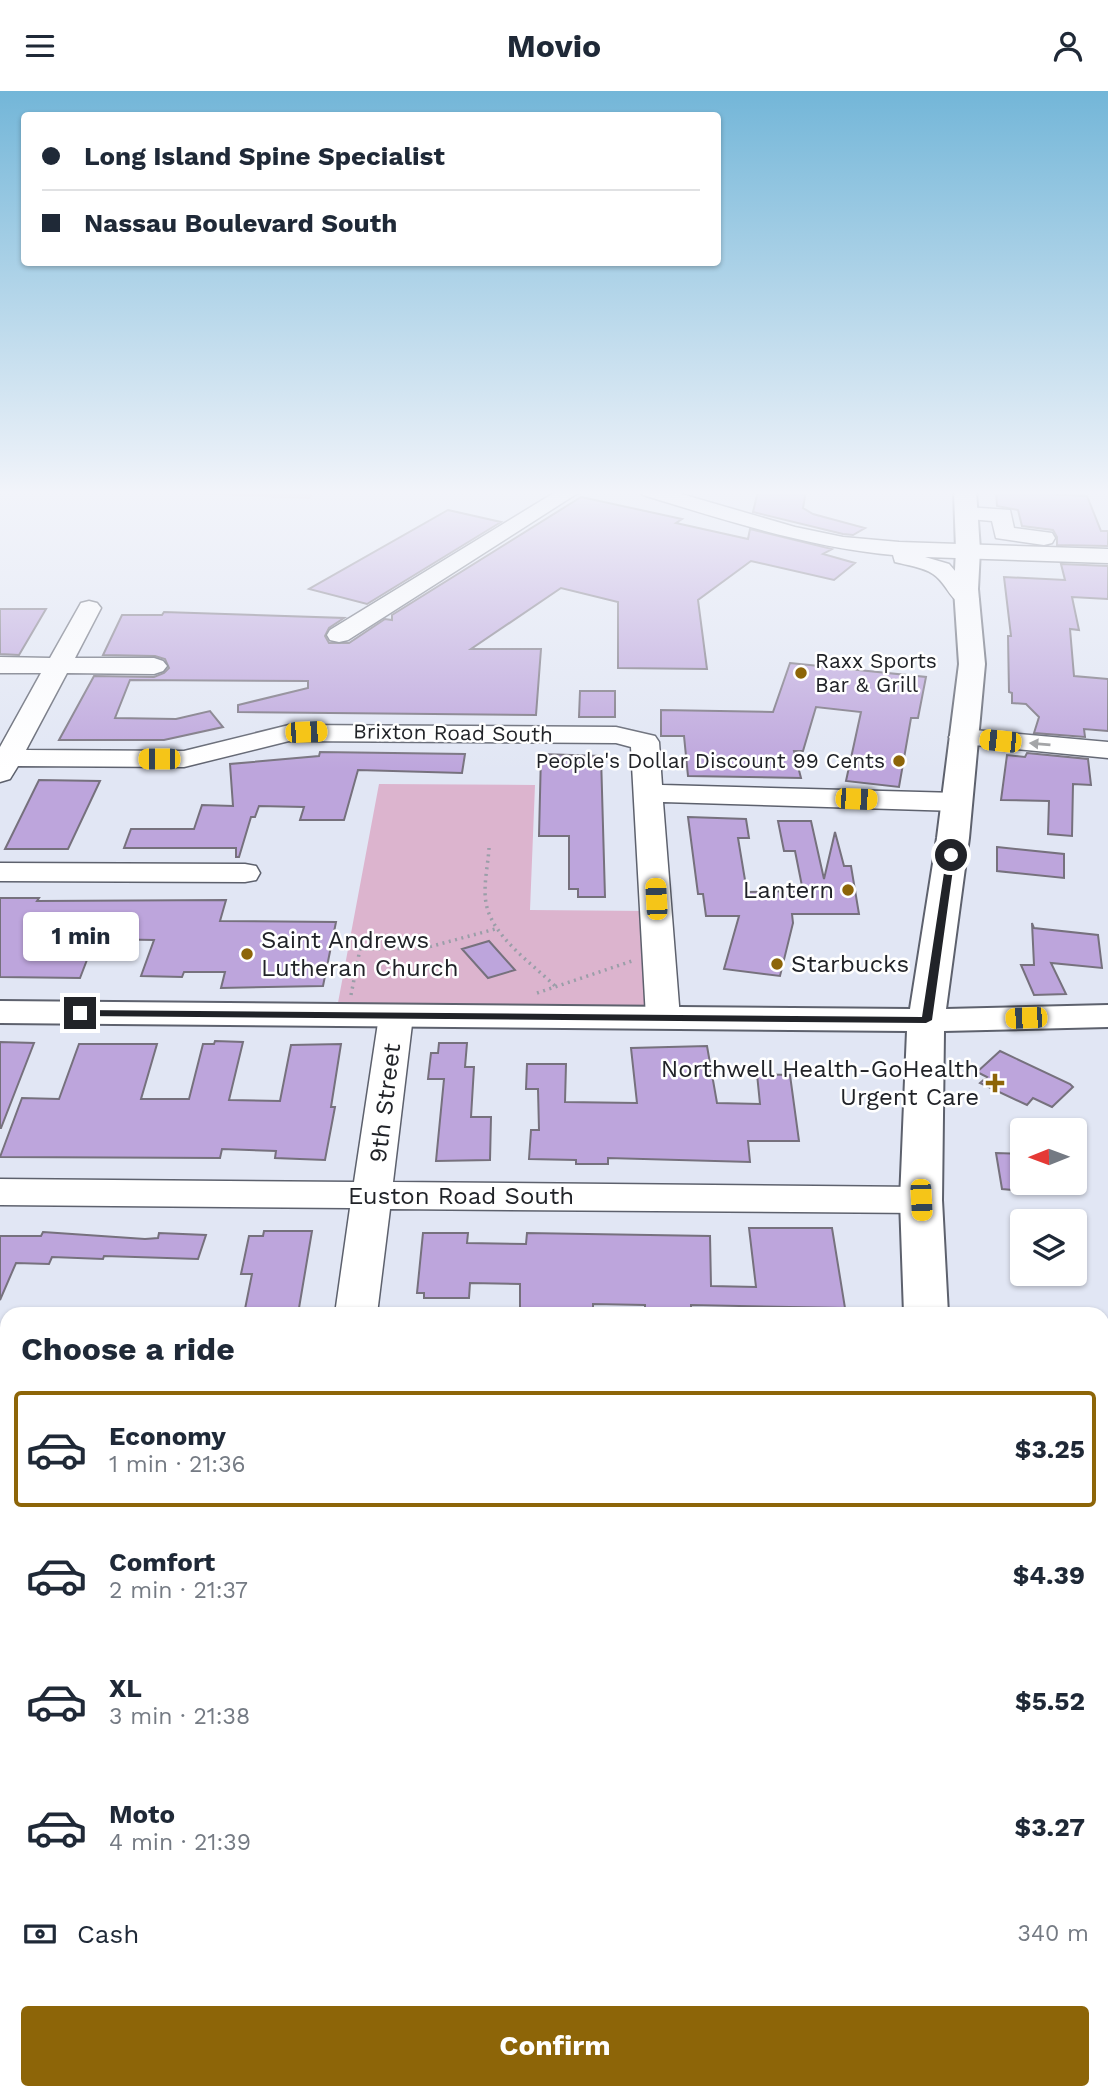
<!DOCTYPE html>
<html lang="en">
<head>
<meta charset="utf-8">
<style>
  :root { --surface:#fff; --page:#f6f6f7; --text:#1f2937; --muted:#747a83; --line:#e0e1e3; --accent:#8d6508 }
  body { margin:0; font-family:"Work Sans",sans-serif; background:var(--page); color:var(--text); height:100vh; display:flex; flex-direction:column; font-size:26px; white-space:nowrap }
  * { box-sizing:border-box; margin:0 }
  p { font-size:23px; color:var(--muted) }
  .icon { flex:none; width:38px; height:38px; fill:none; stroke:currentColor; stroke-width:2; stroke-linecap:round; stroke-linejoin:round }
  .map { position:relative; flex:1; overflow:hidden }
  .sheet { position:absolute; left:0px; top:1216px; width:1110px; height:793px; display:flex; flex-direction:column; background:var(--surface); border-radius:21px 21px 0 0; box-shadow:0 2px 5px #0004 }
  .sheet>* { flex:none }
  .banner { position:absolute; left:21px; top:21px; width:700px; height:154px; border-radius:7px; box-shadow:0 2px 5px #0004; display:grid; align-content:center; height:154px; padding:0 21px; background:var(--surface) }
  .needle { width:46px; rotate:269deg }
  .buttons { position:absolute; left:1010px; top:1027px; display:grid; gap:14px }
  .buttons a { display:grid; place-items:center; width:77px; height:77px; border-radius:7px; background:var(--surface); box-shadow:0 2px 5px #0004; font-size:35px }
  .end { position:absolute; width:32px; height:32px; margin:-16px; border:9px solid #212328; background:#fff; box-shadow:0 0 0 4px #fff }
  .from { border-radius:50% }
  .bubble { position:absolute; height:49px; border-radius:7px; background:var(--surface); box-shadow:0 2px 5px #0004; font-size:23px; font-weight:700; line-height:49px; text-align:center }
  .car { position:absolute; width:21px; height:42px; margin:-21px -10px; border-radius:9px; box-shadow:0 0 5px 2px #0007; background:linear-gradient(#f5c518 24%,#345 0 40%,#f5c518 0 76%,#345 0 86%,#f5c518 0) }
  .banner b { display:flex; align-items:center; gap:24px; height:66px; font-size:26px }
  .banner b+b { border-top:2px solid var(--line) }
  .banner i { width:18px; height:18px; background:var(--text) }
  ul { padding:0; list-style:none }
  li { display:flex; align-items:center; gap:21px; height:116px; margin:0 14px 10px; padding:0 7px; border:4px solid transparent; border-radius:7px }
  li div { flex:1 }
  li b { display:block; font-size:26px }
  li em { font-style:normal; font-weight:700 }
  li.active { border-color:var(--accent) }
  li>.icon { width:63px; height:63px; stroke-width:1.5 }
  h2 { padding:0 21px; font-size:32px; line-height:84px }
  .pay { display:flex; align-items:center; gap:18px; height:77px; padding:0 21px; font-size:26px }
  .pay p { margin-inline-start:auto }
  .button { display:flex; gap:14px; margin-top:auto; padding:14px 21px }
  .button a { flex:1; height:80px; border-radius:7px; background:var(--accent); color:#fff; font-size:28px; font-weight:700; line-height:80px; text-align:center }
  header { display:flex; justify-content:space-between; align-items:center; height:91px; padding:0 21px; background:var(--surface); font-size:32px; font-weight:700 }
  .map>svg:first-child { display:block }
</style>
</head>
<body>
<header><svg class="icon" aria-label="menu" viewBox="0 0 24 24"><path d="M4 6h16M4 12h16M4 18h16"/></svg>Movio<svg class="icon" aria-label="person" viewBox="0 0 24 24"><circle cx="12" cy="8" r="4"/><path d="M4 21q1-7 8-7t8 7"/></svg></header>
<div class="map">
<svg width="1108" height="2008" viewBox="0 0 1108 2008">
  <rect width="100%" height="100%" fill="#e1e6f4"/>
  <!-- green -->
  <path fill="#dcb4ce" d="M119 400H314L310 408Z
    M379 693 535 694 530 819 646 820 652 920 337 917Z"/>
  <!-- building -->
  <path fill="#bda5dc" stroke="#76717d" stroke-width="2" d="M758 400H806L803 417 813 423 865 437 853 444 843 443 753 421Z
    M996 400H1051L1053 403 1087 405 1101 440H1108V455L1057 454V446L1053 439 1022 435 1018 419 997 415Z
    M581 406 682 428 676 432 748 448 750 438 832 458 823 463 855 472 834 489 751 470 698 509 707 578 618 577V511L561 497 471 558H541L536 624 238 621V614L308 597V590L130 589 115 627 176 628 210 620 223 636 164 649H59L94 585 154 586 164 582 169 577 165 568 155 565 103 564 122 524H162L164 521 344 527 329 537 325 545 329 552H349L385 528 392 529V524Z
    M448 419 501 431 367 513 309 498Z
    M1061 473 1108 475V508L1072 506 1079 539 1070 538 1074 585 1108 588V640L1084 638 1085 646 1034 642 1039 626 1026 613 1012 612V602L1009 601 1008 545H1011L1004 486 1065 489Z
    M0 518H46L19 564 0 563Z
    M790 572 926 586 918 627H911L899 696 846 690 861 621 816 616 803 660H794L801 687 688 685 684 645H661V619L773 621Z
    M580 600H615V626H579Z
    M320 661 465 663 462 682 358 679 344 729H300L304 716 259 715 255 726H251L239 766H236V757H124L131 738H194L202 714 233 715 230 673 319 665Z
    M1027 662 1088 668 1091 694 1073 693 1072 745 1048 743 1049 710 1001 709 1007 664 1025 666Z
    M541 663 601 665 605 806H578V798H569V745H539Z
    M39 689 100 690 68 758H5Z
    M688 726 746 728 749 747H738L747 801 803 800 795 760H784L778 730H811L824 788 835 741 844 775H851L859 823H792L793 832 780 885 724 878 739 825H706L703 803H698Z
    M997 756 1064 763V787L997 780Z
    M0 807H39L37 810 226 809 220 830 336 831 323 895 221 897 225 881H184L182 886 141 885 154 849 95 848 80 887 0 886Z
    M1032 832 1034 837 1098 844 1102 877 1051 872 1066 903 1034 904 1021 874H1034Z
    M489 850 515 879 488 887 462 858Z
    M215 950 243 951 229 1009 280 1010 291 954 341 953 331 1016H335L325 1069 275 1067 276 1060 222 1058 220 1067 0 1066 22 1007 59 1008 79 953H157L141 1008H189L203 953H214Z
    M0 951 34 952 1 1037H0Z
    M439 952H467L465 976H474L471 1026H491L490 1069 436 1070 444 988H428L431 962H438Z
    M707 955 717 1012 760 1013 757 983 790 984 799 1050H748L750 1071 608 1067V1073H576V1069L529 1068 531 1039H539L538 998H526L527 973H566L565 1011 637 1012 631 957Z
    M1000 960 1070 993 1073 996 1052 1016 1033 1007 1027 1014 980 992 987 986 977 981Z
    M996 1062 1022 1063V1100L1002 1098Z
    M749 1137H832L845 1217 691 1214V1223H645V1214L593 1213V1223H520V1193L470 1192 469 1207H424V1202H417L423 1142H468L467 1152 526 1153 527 1142 710 1145 711 1195 756 1196Z
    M264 1140H312L298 1223H244L252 1183H241L249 1145H263Z
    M43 1141 145 1148 158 1147 159 1142 206 1144 198 1168 104 1165 103 1168 52 1166 49 1173 16 1172 0 1209V1145H41Z"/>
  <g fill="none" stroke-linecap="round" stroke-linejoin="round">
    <!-- minor casing -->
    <g stroke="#5d616d" stroke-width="3">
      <path id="minor" d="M557 400H581L348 549 339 551 330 549 327 544 330 539Z
        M640 400H671L795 436 843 446 899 451 1108 458V472L925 466 949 473 975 503 979 508 975 513C951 519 950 494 933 483 923 476 906 474 895 471L893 464C807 456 725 429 643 404Z
        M966 416 1010 419 1014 437 1052 442 1055 447 1052 452 1044 454 996 447 992 430 958 427 955 422 958 417Z
        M89 510 97 512 101 517 75 567H154L163 570 167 575 163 580 154 583 67 582 26 659 184 660 289 634 616 636 655 645 659 651 662 694 957 702 967 705 972 711 967 717 957 720 663 711 680 927 675 934 663 937 651 934 646 927 631 656 616 652 289 650 184 676 18 675 10 688 0 691V656L41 582H0V566L50 567 81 512Z
        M963 638 1108 651V667L953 652 949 646 953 640Z
        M0 772 245 773 256 775 260 782 256 789 245 791 0 790Z
        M396 915 408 918 413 925 393 1091 921 1096 935 1100 941 1109 935 1118 921 1122 390 1118 377 1223H335L350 1117 0 1114V1088L354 1091 379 925 384 918Z
        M0 1317H7V1353H0Z
        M7 1628V1678L0 1679V1629Z"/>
    </g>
    <!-- major casing -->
    <g stroke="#5d616d" stroke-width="4">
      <path id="major" d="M954 400H976L980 459 978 498 985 573 969 747 946 918 1108 914V936L944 940 942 1109 948 1223H904L900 1109 907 940 0 932V910L910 918 937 747 959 573 954 498 956 459Z
        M981 2002H1047L1048 2008H982Z"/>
    </g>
    <!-- path -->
    <path stroke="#9a9ea8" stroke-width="3.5" stroke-dasharray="2 4.5" stroke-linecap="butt" d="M489 757C488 775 483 794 486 812 492 846 533 873 556 896
      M537 902 632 870
      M351 904 360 858 425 857 499 837"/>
    <!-- minor -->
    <use href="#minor" fill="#fff" fill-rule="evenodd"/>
    <!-- major -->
    <use href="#major" fill="#fff" fill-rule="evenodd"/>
  </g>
  <!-- one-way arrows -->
  <defs><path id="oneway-solid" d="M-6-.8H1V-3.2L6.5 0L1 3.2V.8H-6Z" transform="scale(1.75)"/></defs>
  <use fill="#9b9c9e" href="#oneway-solid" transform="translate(1040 653) rotate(-175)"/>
  <!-- sky -->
  <linearGradient id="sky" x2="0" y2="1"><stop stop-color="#73b6d8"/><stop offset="0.59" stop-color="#f2f4fa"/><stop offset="1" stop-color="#f2f4fa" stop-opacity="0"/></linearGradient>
  <rect width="1108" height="681" fill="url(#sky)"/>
  <!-- route -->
  <path fill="#212328" d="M947 762 955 764 932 929 926 932 80 925 75 922 80 919 922 926Z"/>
  <!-- markers -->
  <g fill="#8d6508" stroke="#fff" stroke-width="2.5">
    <circle cx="801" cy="582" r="7"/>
    <circle cx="899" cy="670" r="7"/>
    <circle cx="848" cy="799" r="7"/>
    <circle cx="247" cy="863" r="7"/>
    <circle cx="777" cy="873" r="7"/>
    <path d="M991.5 981.5h7v7h7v7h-7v7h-7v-7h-7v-7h7z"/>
  </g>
  <g text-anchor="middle" stroke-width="5" stroke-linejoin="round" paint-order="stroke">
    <!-- far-poi labels -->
    <g font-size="21" fill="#212328" stroke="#fff" text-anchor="start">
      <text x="815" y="577">Raxx Sports<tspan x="815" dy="24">Bar &amp; Grill</tspan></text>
      <text x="885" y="677" text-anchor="end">People's Dollar Discount 99 Cents</text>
    </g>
    <!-- far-street labels -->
    <g font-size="21" fill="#212328" stroke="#fff">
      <text transform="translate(453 642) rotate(1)" y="7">Brixton Road South</text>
    </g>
    <!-- poi labels -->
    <g font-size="24" fill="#212328" stroke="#fff" text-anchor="end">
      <text x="834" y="807">Lantern</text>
      <text x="261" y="857" text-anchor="start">Saint Andrews<tspan x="261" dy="28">Lutheran Church</tspan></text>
      <text x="791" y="881" text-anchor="start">Starbucks</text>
      <text x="979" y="986">Northwell Health-GoHealth<tspan x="979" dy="28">Urgent Care</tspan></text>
    </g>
    <!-- street labels -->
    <g font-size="24" fill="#212328" stroke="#fff">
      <text transform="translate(385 1012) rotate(-83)" y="8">9th Street</text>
      <text x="461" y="1113">Euston Road South</text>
    </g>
  </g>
</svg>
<div class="buttons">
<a><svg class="needle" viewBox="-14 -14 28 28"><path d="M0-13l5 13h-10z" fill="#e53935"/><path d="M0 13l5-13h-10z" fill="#747a83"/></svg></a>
<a><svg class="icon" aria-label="layers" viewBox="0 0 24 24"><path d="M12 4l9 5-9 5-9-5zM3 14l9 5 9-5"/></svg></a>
</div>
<i class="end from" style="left:951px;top:764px"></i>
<i class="end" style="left:80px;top:922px"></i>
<div class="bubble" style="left:23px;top:821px;width:116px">1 min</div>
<i class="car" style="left:306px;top:641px;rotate:88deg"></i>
<i class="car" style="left:1000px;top:650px;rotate:276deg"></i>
<i class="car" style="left:159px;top:668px;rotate:270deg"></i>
<i class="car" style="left:856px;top:708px;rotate:92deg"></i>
<i class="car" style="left:656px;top:808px;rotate:357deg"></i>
<i class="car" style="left:1026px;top:927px;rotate:268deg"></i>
<i class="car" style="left:921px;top:1109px;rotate:177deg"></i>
<div class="banner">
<b><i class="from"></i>Long Island Spine Specialist</b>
<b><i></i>Nassau Boulevard South</b>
</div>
<section class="sheet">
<h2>Choose a ride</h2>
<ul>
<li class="active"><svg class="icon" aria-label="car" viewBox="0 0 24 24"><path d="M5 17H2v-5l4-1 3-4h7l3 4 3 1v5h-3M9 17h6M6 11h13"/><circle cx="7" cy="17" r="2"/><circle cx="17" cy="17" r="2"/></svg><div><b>Economy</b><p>1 min · 21:36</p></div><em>$3.25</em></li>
<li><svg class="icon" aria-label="car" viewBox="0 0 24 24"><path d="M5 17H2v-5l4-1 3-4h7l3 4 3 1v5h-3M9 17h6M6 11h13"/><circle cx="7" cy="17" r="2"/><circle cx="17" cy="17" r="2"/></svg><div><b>Comfort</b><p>2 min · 21:37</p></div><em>$4.39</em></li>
<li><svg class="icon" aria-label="car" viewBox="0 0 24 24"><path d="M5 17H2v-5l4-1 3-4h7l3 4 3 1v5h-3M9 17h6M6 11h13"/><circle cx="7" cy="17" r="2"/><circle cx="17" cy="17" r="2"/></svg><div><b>XL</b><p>3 min · 21:38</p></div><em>$5.52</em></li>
<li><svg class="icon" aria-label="car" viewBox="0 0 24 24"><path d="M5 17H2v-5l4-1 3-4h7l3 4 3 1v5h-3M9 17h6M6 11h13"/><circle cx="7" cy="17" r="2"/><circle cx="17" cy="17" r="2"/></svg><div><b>Moto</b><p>4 min · 21:39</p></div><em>$3.27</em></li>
</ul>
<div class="pay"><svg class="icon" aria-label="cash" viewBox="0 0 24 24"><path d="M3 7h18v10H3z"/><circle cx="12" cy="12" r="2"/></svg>Cash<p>340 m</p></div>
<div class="button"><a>Confirm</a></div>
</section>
</div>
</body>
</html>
